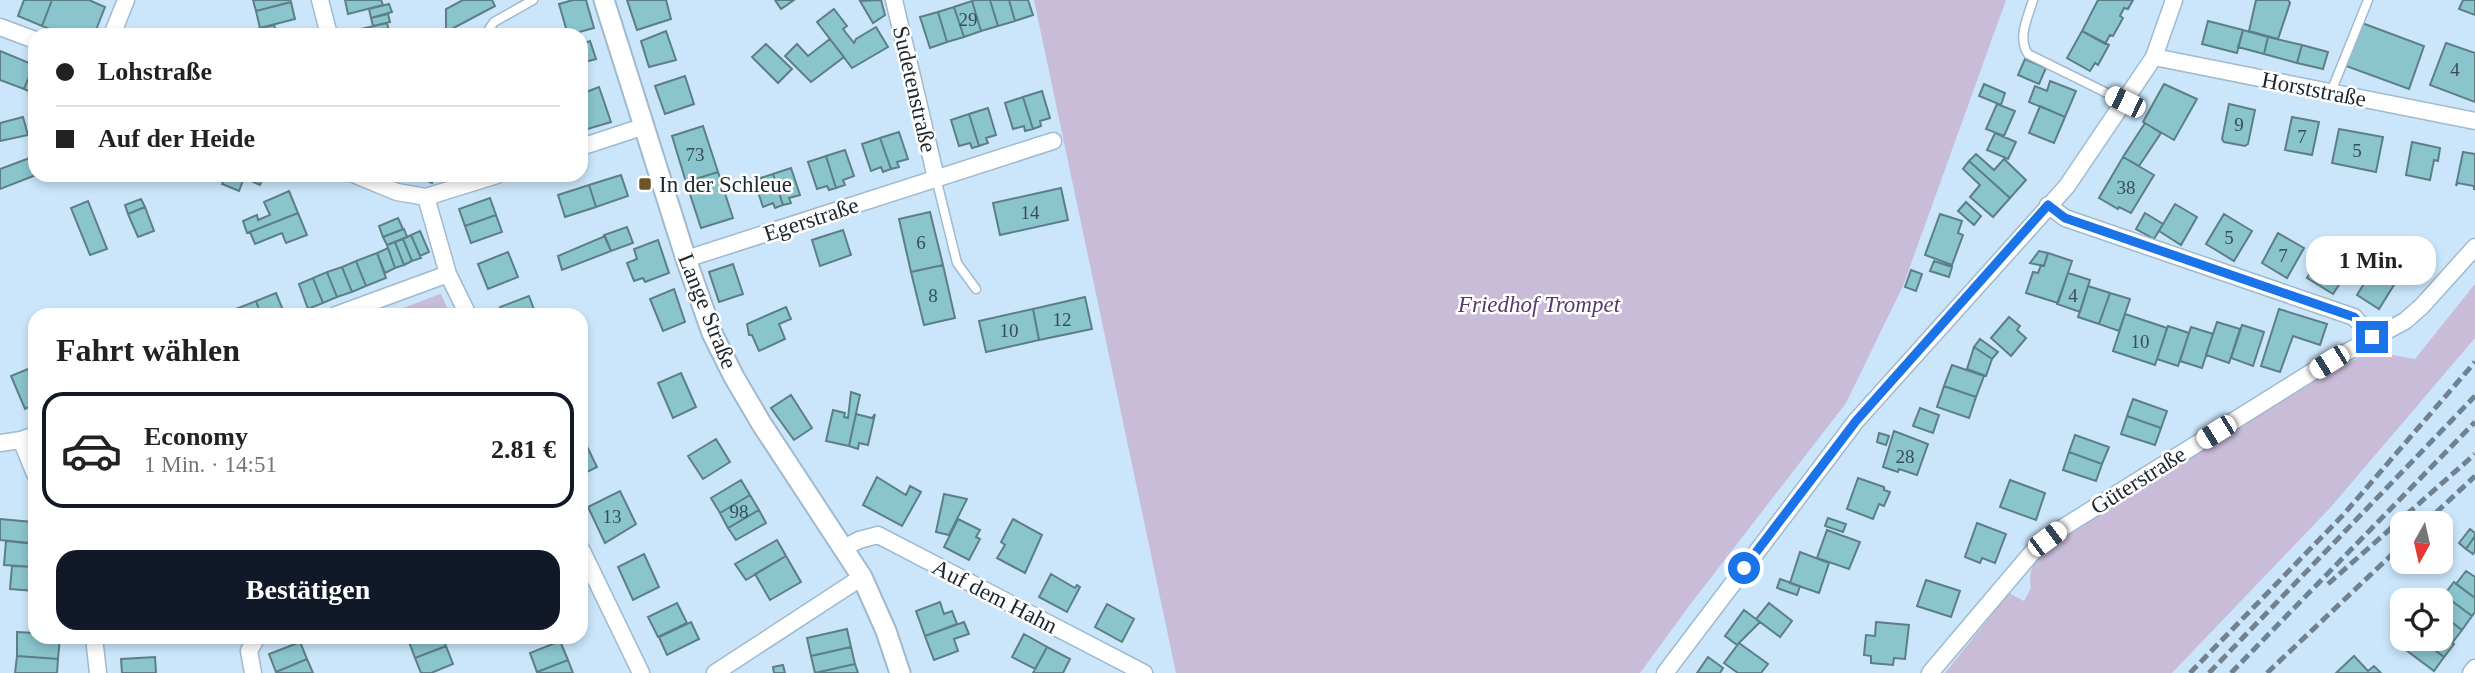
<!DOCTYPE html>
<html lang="de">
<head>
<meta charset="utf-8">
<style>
  :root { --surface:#fff; --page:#f6f6f6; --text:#222; --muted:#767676; --line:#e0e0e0; --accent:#111827 }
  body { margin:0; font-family:Georgia,serif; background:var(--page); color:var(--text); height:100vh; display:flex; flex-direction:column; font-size:26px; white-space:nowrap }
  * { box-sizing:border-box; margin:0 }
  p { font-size:23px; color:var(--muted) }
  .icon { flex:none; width:38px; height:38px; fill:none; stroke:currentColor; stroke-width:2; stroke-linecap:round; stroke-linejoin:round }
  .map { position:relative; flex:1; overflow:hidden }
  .sheet { position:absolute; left:28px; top:308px; width:560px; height:336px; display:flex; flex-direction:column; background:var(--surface); border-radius:21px; box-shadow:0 4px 10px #0003 }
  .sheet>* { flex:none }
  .guide { position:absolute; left:28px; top:28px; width:560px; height:154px; border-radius:21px; box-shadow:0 4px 10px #0003; display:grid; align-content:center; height:154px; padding:0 28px; background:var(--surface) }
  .needle { width:46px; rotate:188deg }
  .tools { position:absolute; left:2390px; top:511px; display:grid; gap:14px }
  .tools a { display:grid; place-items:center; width:63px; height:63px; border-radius:14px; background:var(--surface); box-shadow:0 4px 10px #0003; font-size:35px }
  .end { position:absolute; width:32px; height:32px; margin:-16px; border:9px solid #1a73e8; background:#fff; box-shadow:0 0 0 4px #fff }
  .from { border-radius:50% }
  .bubble { position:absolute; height:49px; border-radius:21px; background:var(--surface); box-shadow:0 4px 10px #0003; font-size:23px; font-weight:800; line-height:49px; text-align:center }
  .car { position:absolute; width:21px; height:42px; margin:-21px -10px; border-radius:9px; box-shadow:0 0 5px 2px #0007; background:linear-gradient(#fff 24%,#345 0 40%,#fff 0 76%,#345 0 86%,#fff 0) }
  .guide b { display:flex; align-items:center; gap:24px; height:66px; font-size:26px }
  .guide b+b { border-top:2px solid var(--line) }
  .guide i { width:18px; height:18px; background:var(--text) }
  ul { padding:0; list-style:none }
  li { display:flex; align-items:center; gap:21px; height:116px; margin:0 14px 10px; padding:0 14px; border:4px solid transparent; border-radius:21px }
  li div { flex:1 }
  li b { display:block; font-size:26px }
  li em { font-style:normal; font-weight:800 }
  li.selected { border-color:var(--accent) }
  li>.icon { width:63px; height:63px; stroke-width:1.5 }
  h2 { padding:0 28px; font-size:32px; line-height:84px }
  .primary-button { display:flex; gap:14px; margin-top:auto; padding:14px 28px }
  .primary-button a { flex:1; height:80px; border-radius:21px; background:var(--accent); color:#fff; font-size:28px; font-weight:800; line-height:80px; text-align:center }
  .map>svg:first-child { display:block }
</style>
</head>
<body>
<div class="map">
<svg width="2475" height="673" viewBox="0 0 2475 673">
  <rect width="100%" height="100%" fill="#cbe6fb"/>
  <!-- green -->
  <path fill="#c8bcd8" d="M1034 0H2006L1903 286 1846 403 1689 606 1640 673H1176Z
    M2475 284V338L2330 508 2172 673H1945L2009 593 2024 601 2031 588C2028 571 2033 564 2043 550L2289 393 2371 351 2415 359Z
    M441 294 450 315H385L440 294Z"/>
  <!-- building -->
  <path fill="#8ac4cd" stroke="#5c7f85" stroke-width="2" d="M24 0H52L42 26 18 16Z
    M52 0H89L105 7 94 35H66L42 26Z
    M253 0H290L291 2 256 11Z
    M345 0H381L383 5 348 14Z
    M463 0H492L495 6 446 32V9Z
    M573 0H586L594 28 568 35 559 4Z
    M627 0H666L671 19 637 30Z
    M775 0H794L781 9Z
    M881 0 885 15 873 23 860 1Z
    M975 0H990L998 26 981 31 972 1Z
    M990 0H1009L1015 21 998 26Z
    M1009 0H1028L1033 15 1015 21Z
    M2098 0H2133L2128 9 2124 8 2120 16 2123 18 2113 36 2110 35 2105 44 2082 31Z
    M2256 0H2288L2290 3 2278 39 2249 31Z
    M2463 0H2475V15L2459 9Z
    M972 1 981 31 964 37 954 7Z
    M291 2 295 19 260 28 256 11Z
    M389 4 392 12 371 18 369 9Z
    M954 7 964 37 947 42 938 12Z
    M834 9 847 26 843 29 854 43 856 39 876 27 888 47 852 68 817 22Z
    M938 12 947 42 930 48 920 17Z
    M388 14 390 22 373 26 371 18Z
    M2208 21 2243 30 2237 53 2202 44Z
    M387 23 390 35H353L352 31Z
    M2362 23 2424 46 2409 89 2346 66Z
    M274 25 277 33 259 35 257 29Z
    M2243 30 2268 37 2264 54 2238 47Z
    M666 31 676 60 649 67 641 41Z
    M2082 31 2109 45 2098 65 2095 63 2090 71 2067 58Z
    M2268 37 2302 45 2297 63 2264 54Z
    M830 39 844 57 811 82 785 56 797 44 808 56Z
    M590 41 596 59 581 63V44Z
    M2446 43 2475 53V102L2430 85Z
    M766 44 792 69 778 83 752 57Z
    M2302 45 2328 52 2323 69 2297 63Z
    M0 51 34 65 24 89 0 80Z
    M2025 59 2046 68 2039 84 2018 75Z
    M34 65 35 66V94L24 89Z
    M685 76 694 104 665 114 655 86Z
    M2050 81 2076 91 2065 117 2029 102 2035 86 2047 91Z
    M1984 84 2005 93 2001 105 1979 96Z
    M2164 84 2197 99 2174 140 2143 122Z
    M599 87 611 122 581 131V94Z
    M1042 91 1050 118 1040 121 1041 126 1033 129 1023 97Z
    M1023 97 1033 129 1025 131 1024 126 1013 129 1005 103Z
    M1997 104 2015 111 2004 136 1986 129Z
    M2229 104 2255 110 2248 144 2245 146 2224 142 2222 139Z
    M2040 106 2065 117 2054 143 2029 133Z
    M988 108 996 135 986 138 988 143 979 146 969 114Z
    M969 114 979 146 972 148 970 143 959 146 951 120Z
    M23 117 28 135 0 141V123Z
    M2292 117 2319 122 2312 155 2285 150Z
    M2145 123 2161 133 2139 166 2123 157Z
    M703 126 718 172 686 182 672 136Z
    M2339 129 2383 137 2376 172 2332 163Z
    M899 132 908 159 897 162 899 167 891 169 880 138Z
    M1995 133 2016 142 2008 159 1987 150Z
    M880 138 891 169 883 172 881 167 871 171 862 144Z
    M2412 142 2440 148 2438 161 2434 160 2430 180 2406 175Z
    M845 150 854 176 843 180 845 185 836 188 826 156Z
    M2463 152 2475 154V185L2474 190V186L2458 183 2456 186Z
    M1976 154 1994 170 2004 159 2026 180 2010 198 1969 161Z
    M35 156 36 175 0 189V169Z
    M826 156 836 188 829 190 827 186 817 189 808 162Z
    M2123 157 2154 175 2131 213 2119 207 2118 209 2099 198Z
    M1969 161 2010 198 1993 217 1970 197 1980 185 1963 169Z
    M791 168 800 195 789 198 791 203 783 205 773 174Z
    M718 172 733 218 701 228 686 182Z
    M773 174 783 205 775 208 773 203 763 207 754 180Z
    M226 175H245L239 191 222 184Z
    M245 175H264L260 185 244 178Z
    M413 175H435L432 183Z
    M621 175 628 196 596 207 589 185Z
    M589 185 596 207 565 217 558 195Z
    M1061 188 1068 220 1000 235 993 203Z
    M289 191 298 213 247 233 243 221 257 215 258 220 270 215 264 202Z
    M490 198 496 215 465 226 459 209Z
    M141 199 145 207 128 214 125 205Z
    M88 201 107 249 90 255 71 208Z
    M1966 202 1981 216 1974 225 1958 211Z
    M2175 204 2197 217 2181 245 2159 231Z
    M145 207 154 231 138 237 128 214Z
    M930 212 943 265 911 272 899 219Z
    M298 213 307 235 286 243 282 233 255 244 250 232Z
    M2145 213 2163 224 2154 239 2136 229Z
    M1940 214 1962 221 1958 233 1963 235 1952 265 1925 255Z
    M2224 214 2252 231 2234 261 2206 244Z
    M496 215 502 232 471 243 465 226Z
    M398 218 403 229 383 237 379 226Z
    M627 227 633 243 611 251 604 235Z
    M404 229 407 237 387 245 383 237Z
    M843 230 851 255 820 266 812 240Z
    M420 231 429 252 420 256 411 235Z
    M2278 233 2304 248 2287 278 2262 263Z
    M411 235 421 258 412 261 403 239Z
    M605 236 611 251 562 270 558 256Z
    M403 239 412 261 404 265 395 242Z
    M658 240 669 273 645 282 643 278 634 281 627 263 637 259 634 249Z
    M395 242 404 265 395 268 387 245Z
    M2327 245 2354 262 2333 294 2307 278Z
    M388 248 395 268 385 273 377 253Z
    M2374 250 2382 255 2366 281 2349 270 2361 251 2370 256Z
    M2039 251 2048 253 2044 266 2030 263Z
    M508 252 518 277 488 289 478 264Z
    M377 253 386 278 366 286 356 261Z
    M2048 253 2072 261 2058 303 2026 293 2033 272 2038 273 2041 265 2044 266Z
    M356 261 366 286 352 292 342 267Z
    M1934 261 1952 267 1949 277 1930 271Z
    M733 264 743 294 719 302 709 272Z
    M943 265 955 318 924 325 911 272Z
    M2375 266 2397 280 2379 309 2357 295Z
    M342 267 352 292 337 297 327 272Z
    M1911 270 1922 274 1916 291 1905 287Z
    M327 272 337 297 323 303 313 278Z
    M2068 273 2090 280 2080 312 2057 304Z
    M313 278 323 303 308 309 299 284Z
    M2088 286 2110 293 2099 324 2078 317Z
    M674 289 685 322 663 331 650 299Z
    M276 293 285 315H261L256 301Z
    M2110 293 2130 299 2119 331 2099 324Z
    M529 296 536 315H503L500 307Z
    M1085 297 1092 329 1039 340 1033 309Z
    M256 301 261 315H245L241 307Z
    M241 307 245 315H228L227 312Z
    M786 307 791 319 779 324 785 339 759 351 752 335H749L747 324Z
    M1033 309 1039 340 986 352 979 321Z
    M2279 309 2327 324 2320 345 2293 336 2280 372 2261 366Z
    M2125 314 2167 328 2155 365 2113 351Z
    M2009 317 2020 326 2017 330 2026 338 2011 356 1991 338Z
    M2217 322 2240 329 2229 363 2206 355Z
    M2242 325 2264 332 2253 366 2231 358Z
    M2168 326 2189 333 2178 366 2157 359Z
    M2191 327 2213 334 2202 368 2180 361Z
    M1980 339 1998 352 1992 359 1974 347Z
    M1974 347 1992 359 1986 376 1967 369Z
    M1952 365 1984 376 1976 397 1944 386Z
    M35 366V404L25 409 11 376Z
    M681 373 696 407 673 418 658 383Z
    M1944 386 1976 397 1969 418 1937 407Z
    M851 392 860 395 849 446 826 441 833 410 845 413 844 417 848 418Z
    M791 395 812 428 794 440 771 408Z
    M2133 399 2167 411 2161 428 2127 416Z
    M1920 408 1939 415 1933 433 1913 426Z
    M856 414 872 418 875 414 868 445 859 443 858 449 849 446Z
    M2127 416 2161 428 2155 445 2121 434Z
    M1894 431 1928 444 1917 475 1899 469 1898 472 1883 467Z
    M1879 433 1889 436 1886 445 1877 442Z
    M581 434 597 467 583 474 581 473Z
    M2075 435 2109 447 2102 464 2069 452Z
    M716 439 730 462 703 479 688 456Z
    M2069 452 2102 464 2096 481 2063 470Z
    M877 477 906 495 910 486 921 492 902 526 863 505Z
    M1858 478 1884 487V490L1890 492 1884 506 1879 504 1873 519 1847 509Z
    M741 480 750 495 720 513 711 498Z
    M2010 480 2045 493 2036 520 2000 507Z
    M620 491 636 524 605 543 588 507Z
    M944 494 967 499 949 535 936 532Z
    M750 495 759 510 728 528 720 513Z
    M759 510 766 523 736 540 728 528Z
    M1828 518 1846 524 1843 532 1825 526Z
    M0 519 32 522 30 543 0 540Z
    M958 519 980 530 976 537 980 539 969 560 944 547Z
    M1013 519 1042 535 1025 573 997 558 1005 545 1001 542Z
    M1977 523 2006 534 1995 563 1982 558 1980 563 1965 557Z
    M2470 529 2475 533V536L2466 549 2459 543Z
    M1827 530 1860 542 1849 569 1817 558Z
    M2475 536V551L2473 554 2466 549Z
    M777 540 786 556 746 580 735 564Z
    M6 541 35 544V567L4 565Z
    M1800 552 1829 563 1819 593 1790 583Z
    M644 554 659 587 633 600 618 567Z
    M786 556 801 582 770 600 755 574Z
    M12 566 35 567V591L10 589Z
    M2466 571 2475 577V598L2456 584Z
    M1051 574 1075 588 1077 585 1080 587 1067 612 1039 597Z
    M1780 579 1800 586 1797 595 1777 588Z
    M1926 580 1960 591 1951 617 1917 606Z
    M2454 582 2475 598V612L2472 616 2444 595Z
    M2444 595 2472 616 2462 630 2441 614 2440 600Z
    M940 602 944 614 952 611 957 624 925 636 916 611Z
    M677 603 687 623 658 637 648 617Z
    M1769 603 1792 621 1780 637 1756 619Z
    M1107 604 1134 619 1122 642 1095 627Z
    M1744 610 1760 622 1737 645 1725 636Z
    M2441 614 2462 630 2452 643 2441 635Z
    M691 622 699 639 667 655 659 637Z
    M964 622 969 634 954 639 958 651 934 660 925 636Z
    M1876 622 1909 625 1905 659 1894 658 1893 665 1871 663V656L1864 655 1866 635 1875 636Z
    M847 629 851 647 811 656 807 638Z
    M17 632 35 633V637H60L58 659 17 656Z
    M1024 634 1047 647 1035 669 1012 657Z
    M2441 635 2454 644 2444 657 2420 639H2441Z
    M414 637H442L446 646 415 658 408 639Z
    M2414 639H2420L2444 657 2434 671 2406 650Z
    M560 641 568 660 537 672 530 653Z
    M300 642 307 659 276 672 269 654Z
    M1739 643 1768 664 1761 673H1738L1724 663Z
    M446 646 453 664 431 673H421L415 658Z
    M851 647 855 664 815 673 811 656Z
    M1047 647 1070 659 1063 673H1033Z
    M17 656 58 659 57 673H15Z
    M2354 656 2368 671 2374 666 2381 673H2336Z
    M155 657 156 673H122L121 659Z
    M1708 657 1723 668 1720 673H1697Z
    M307 659 313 673H277L276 672Z
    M568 660 573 673H538L537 672Z
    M855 664 858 673H815Z
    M783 665 785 673H774L773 667Z"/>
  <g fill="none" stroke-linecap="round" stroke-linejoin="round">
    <!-- service casing -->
    <g stroke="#9fbace" stroke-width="11">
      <path id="service" d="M2033 0C2028 17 2017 38 2028 54L2125 102
        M485 35 494 22 533 0
        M2331 92 2368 0
        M936 178 957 263 976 289"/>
    </g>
    <!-- minor casing -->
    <g stroke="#9fbace" stroke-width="19">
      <path id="minor" d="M320 0 329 35
        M894 0 936 178
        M0 27 35 40
        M112 35 126 0
        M2154 57 2475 121
        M581 147 645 126
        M356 175 397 192 426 197 497 175
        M426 197 448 274 468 315
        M2048 205 2065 218 2354 317 2372 337
        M686 259 1053 141
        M336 315 448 274
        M21 440 35 474
        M0 443 21 440 35 435
        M844 548 859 540 878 535 1144 673
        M581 549 641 673
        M94 637 98 673
        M253 673 249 651 257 637
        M715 673 862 577
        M1665 673 1856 421 2067 186 2154 57 2174 0
        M1930 673 2036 548 2059 530 2328 362 2405 321 2422 306 2475 247
        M2471 673 2475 668"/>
    </g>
    <!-- tertiary casing -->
    <g stroke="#9fbace" stroke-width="23">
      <path id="tertiary" d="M604 0 686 259 712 333 734 377 761 423 862 577 886 631 900 673"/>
    </g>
    <!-- service -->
    <use href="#service" stroke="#fff" stroke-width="8"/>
    <!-- minor -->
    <use href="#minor" stroke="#fff" stroke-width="16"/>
    <!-- tertiary -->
    <use href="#tertiary" stroke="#fff" stroke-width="19"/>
    <!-- rail -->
    <path stroke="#708290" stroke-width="5" stroke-dasharray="10 5" stroke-linecap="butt" d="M2425 523 2475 476
      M2328 584 2475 454
      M2190 673 2344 514 2475 362
      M2209 673 2475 396
      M2231 673 2475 422
      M2267 673 2403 544"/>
  </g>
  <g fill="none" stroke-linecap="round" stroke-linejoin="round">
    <!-- route -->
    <path stroke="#1a73e8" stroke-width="9" d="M1744 568 1856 421 2048 205 2065 218 2354 317 2372 337"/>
  </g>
  <!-- markers -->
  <rect fill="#6e5426" stroke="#fff" stroke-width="2.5" x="638" y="177" width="14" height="14" rx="3.5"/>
  <g text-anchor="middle" stroke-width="5" stroke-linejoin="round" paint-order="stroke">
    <!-- number labels -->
    <g font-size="19" fill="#384e56">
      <text x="968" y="26">29</text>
      <text x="2455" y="76">4</text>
      <text x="2239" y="131">9</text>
      <text x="2302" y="143">7</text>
      <text x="2357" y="157">5</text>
      <text x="695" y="161">73</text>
      <text x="2126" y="194">38</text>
      <text x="1030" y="219">14</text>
      <text x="2229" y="244">5</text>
      <text x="921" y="249">6</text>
      <text x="2283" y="262">7</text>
      <text x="933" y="302">8</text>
      <text x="2073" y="302">4</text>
      <text x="1062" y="326">12</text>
      <text x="1009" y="337">10</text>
      <text x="2140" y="348">10</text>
      <text x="1905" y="463">28</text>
      <text x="739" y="518">98</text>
      <text x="612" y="523">13</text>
    </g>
    <!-- street labels -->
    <g font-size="23" fill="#1d272f" stroke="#fff">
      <text transform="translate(915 89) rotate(77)" y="8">Sudetenstraße</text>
      <text transform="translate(2314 89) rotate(11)" y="8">Horststraße</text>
      <text transform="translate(811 219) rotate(-18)" y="8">Egerstraße</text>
      <text transform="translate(708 311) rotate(68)" y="8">Lange Straße</text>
      <text transform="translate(2138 480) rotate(-32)" y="8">Güterstraße</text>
      <text transform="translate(995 596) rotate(27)" y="8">Auf dem Hahn</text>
    </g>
    <!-- poi labels -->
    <g font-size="23" fill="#1d272f" stroke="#fff" text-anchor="start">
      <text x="659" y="192">In der Schleue</text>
    </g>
    <!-- park labels -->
    <g font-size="23" font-style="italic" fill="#543a6f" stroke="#fff">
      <text x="1539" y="312">Friedhof Trompet</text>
    </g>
  </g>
</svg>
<div class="tools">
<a><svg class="needle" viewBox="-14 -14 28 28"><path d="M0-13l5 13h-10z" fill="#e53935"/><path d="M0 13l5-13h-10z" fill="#767676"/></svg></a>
<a><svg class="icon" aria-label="locate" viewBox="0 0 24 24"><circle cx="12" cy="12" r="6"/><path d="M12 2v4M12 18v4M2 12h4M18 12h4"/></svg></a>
</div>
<i class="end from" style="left:1744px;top:568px"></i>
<i class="end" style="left:2372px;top:337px"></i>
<div class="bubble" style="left:2306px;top:236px;width:130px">1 Min.</div>
<i class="car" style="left:2125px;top:102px;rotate:296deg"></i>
<i class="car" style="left:2329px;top:362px;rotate:238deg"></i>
<i class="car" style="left:2216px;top:432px;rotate:238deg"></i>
<i class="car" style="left:2047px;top:539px;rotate:53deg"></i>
<div class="guide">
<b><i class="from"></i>Lohstraße</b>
<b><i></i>Auf der Heide</b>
</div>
<section class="sheet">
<h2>Fahrt wählen</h2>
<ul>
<li class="selected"><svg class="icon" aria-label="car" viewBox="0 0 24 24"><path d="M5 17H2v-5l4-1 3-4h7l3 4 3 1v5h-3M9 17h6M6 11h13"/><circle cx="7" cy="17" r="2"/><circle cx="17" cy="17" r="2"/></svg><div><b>Economy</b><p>1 Min. · 14:51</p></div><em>2.81 €</em></li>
</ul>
<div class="primary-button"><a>Bestätigen</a></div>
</section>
</div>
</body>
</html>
